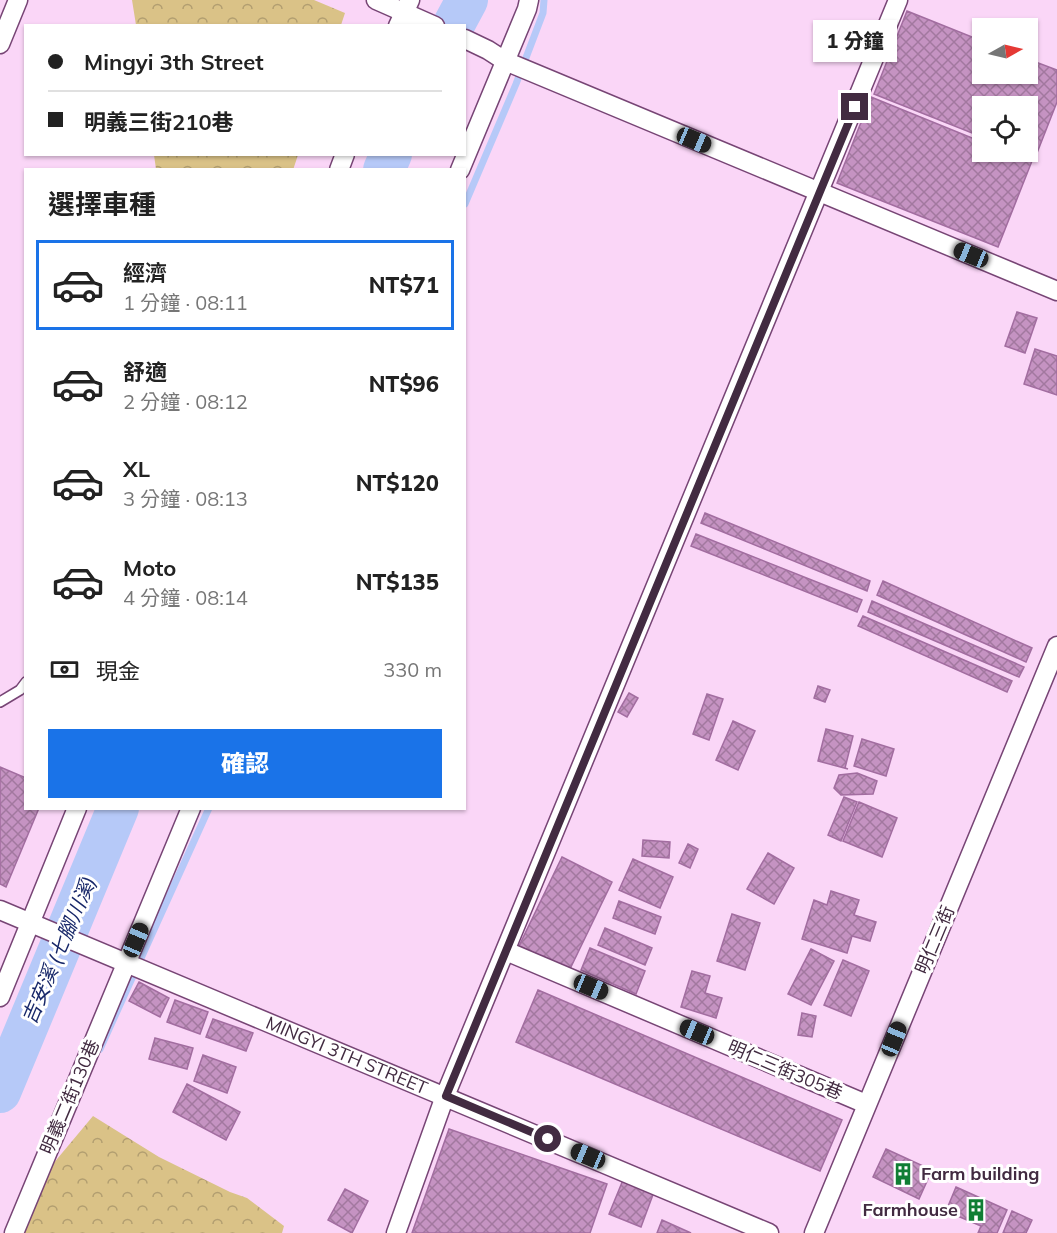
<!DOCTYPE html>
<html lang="zh-TW">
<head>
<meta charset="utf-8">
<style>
  :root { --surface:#fff; --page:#f2f2f2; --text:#222; --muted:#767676; --line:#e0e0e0; --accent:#1a73e8 }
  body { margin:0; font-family:Mulish,"Noto Sans TC",sans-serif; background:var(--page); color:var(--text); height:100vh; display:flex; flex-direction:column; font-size:22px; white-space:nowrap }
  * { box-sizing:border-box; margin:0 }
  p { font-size:20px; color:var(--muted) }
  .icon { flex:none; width:33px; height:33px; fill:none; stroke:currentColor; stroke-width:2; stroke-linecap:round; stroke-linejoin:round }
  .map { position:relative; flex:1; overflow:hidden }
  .sheet { position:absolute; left:24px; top:168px; width:442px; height:642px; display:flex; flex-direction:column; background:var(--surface); border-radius:0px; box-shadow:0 2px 4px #0004 }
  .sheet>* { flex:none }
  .banner { position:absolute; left:24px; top:24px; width:442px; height:132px; border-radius:0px; box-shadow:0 2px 4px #0004; display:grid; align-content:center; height:132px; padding:0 24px; background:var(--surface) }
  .needle { width:39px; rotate:82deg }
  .controls { position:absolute; left:972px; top:18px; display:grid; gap:12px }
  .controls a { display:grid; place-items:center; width:66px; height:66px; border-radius:0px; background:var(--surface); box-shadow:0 2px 4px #0004; font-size:30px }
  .end { position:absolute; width:27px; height:27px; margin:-14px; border:8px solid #422b41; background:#fff; box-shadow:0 0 0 3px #fff }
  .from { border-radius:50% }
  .bubble { position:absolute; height:42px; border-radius:0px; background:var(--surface); box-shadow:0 2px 4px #0004; font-size:20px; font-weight:800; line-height:42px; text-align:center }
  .car { position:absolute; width:18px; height:36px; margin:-18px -9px; border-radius:8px; box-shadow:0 0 4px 2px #0007; background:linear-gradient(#222 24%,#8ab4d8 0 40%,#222 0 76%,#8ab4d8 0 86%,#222 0) }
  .banner b { display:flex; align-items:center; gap:21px; height:57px; font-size:22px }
  .banner b+b { border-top:2px solid var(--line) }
  .banner i { width:15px; height:15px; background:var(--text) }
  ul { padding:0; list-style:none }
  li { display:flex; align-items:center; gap:18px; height:90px; margin:0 12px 9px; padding:0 12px; border:3px solid transparent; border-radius:0px }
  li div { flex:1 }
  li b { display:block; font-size:22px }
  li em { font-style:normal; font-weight:800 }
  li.active { border-color:var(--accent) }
  li>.icon { width:54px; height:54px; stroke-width:1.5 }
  h2 { padding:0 24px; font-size:27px; line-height:72px }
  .pay { display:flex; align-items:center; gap:15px; height:66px; padding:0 24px; font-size:22px }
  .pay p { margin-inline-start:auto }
  .cta { display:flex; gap:12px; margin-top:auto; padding:12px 24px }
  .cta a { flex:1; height:69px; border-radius:0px; background:var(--accent); color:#fff; font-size:24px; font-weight:800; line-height:69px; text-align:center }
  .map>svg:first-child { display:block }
</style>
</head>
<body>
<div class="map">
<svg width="1057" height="1233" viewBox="0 0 1057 1233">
  <defs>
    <pattern id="forest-crowns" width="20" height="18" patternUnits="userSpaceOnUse" patternTransform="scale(1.5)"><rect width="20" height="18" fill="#dac287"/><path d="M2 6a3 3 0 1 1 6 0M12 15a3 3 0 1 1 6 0" fill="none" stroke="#b29e70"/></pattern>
    <pattern id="building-cross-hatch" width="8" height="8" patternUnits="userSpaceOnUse" patternTransform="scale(1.5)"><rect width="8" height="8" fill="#c593c2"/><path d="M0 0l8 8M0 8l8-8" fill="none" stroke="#a2789f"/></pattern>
  </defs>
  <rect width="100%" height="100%" fill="#fad6f7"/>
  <!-- forest -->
  <path fill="url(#forest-crowns)" d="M132 0H314L345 13 341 25H136Z
    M154 155V154L298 155 293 170 156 169Z
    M93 1116 159 1157 230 1192 247 1198 284 1226 282 1233H17L37 1183Z"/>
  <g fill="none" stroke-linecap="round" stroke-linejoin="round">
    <!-- stream -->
    <path stroke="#b6c9f8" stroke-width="7" d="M465 204 516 84 543 13 544 0
      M100 1049 209 808"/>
    <!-- river -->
    <path stroke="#b6c9f8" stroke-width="42" d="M453 26 467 0
      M384 170 391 154
      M0 1092 118 808"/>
  </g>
  <!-- building -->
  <path fill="url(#building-cross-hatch)" stroke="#a26da0" stroke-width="1.5" d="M907 11 982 41V74H1028V59L1057 70V102L1035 158 1019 152H1028V106H982V137L874 94Z
    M871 97 982 142V152H1007L1032 161 998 247 837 183Z
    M1017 312 1037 318 1025 353 1005 346Z
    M1035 349 1057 356V395L1024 384Z
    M705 513 870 581 867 591 701 523Z
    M696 534 862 600 857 612 691 546Z
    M883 581 1032 648 1026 662 877 595Z
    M872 601 1024 667 1019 677 868 612Z
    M863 616 1012 681 1007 692 858 626Z
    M818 686 830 690 825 702 814 698Z
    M629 693 638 698 627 717 618 712Z
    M707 694 723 699 709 740 693 734Z
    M733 721 755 731 738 770 716 760Z
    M826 729 853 736 845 768 848 769 818 761Z
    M862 739 894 749 886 776 854 766Z
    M0 767 26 778V808H39L6 887 0 884Z
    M857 773 877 781 873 794 841 795 834 788 839 775Z
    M844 797 857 802 841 841 828 835Z
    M859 802 897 818 882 857 843 841Z
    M643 840 670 842 669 858 642 856Z
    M688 844 698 849 690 868 679 863Z
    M768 853 794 868 774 904 747 889Z
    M562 857 612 882 569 971 519 946Z
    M633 859 673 877 660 908 619 890Z
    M831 891 859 900 854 915 876 922 870 941 852 936 847 953 802 939 814 900 827 905Z
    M619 901 661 917 655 934 613 918Z
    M732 914 760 923 745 970 717 961Z
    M605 928 652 948 645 965 598 945Z
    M590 948 645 971 636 994 581 970Z
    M811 949 834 961 811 1005 788 994Z
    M843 960 869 971 851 1016 824 1005Z
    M692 971 710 976 705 993 722 998 716 1018 681 1007Z
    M139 982 169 998 160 1017 129 1001Z
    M538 990 842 1120 820 1171 516 1042Z
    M175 1000 208 1012 200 1034 167 1022Z
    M802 1013 816 1016 812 1037 798 1035Z
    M213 1019 253 1033 246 1051 206 1037Z
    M155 1038 193 1048 187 1069 149 1059Z
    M203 1055 236 1067 227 1093 194 1081Z
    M187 1084 240 1112 226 1140 173 1112Z
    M449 1129 607 1184 590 1233H412Z
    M886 1149 932 1170 919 1199 873 1177Z
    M623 1180 654 1192 641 1227 609 1214Z
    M956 1187 1007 1210 997 1233H978L981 1226 946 1211Z
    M345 1189 368 1201 352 1233 328 1220Z
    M1012 1211 1032 1220 1026 1233H1003Z
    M662 1220 691 1233H657Z"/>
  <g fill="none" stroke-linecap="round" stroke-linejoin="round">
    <!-- service casing -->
    <g stroke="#774575" stroke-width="12">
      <path id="service" d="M0 702 20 690 26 682"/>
    </g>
    <!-- minor casing -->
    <g stroke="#774575" stroke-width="21">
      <g id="minor">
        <path d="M376 0 435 26"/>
        <path d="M398 26 410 0"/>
        <path d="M465 39 488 50 505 61 1057 291"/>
        <path d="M0 44 18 0"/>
        <path d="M339 170 345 154"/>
        <path d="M460 170 527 9 529 0"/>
        <path id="s1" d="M0 910 769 1233"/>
        <path d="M506 951 866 1104"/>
        <path d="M0 997 77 808"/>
        <path d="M14 1233 191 808"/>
        <path d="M396 1233 445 1096 898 0"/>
        <path d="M814 1233 1057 646"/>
      </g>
    </g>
    <!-- service -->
    <use href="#service" stroke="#fff" stroke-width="9"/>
    <!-- minor -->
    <use href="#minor" stroke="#fff" stroke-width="18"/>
  </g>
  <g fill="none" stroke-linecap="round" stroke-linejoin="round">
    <!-- route -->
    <path stroke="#422b41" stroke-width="8" d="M548 1139 446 1096 855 107"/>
  </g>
  <!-- icons -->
  <defs>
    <g id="building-bare" transform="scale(1.8)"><path d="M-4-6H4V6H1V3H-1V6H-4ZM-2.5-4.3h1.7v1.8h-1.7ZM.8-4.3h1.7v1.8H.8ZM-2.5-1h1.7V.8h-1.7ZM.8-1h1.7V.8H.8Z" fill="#107e34" stroke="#fff" stroke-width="2.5" paint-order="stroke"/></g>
  </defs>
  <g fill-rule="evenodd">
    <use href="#building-bare" x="903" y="1174"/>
    <use href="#building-bare" x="976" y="1210"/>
  </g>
  <g text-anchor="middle" stroke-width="6" stroke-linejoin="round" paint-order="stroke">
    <!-- street labels -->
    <g font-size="18" fill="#422b41" stroke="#fff">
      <text transform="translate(935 940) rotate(-67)" y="6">明仁三街</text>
      <text dy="6" stroke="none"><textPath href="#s1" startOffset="376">MINGYI 3TH STREET</textPath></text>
      <text transform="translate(785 1070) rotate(23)" y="6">明仁三街305巷</text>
      <text transform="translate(70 1097) rotate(-67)" y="6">明義二街130巷</text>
    </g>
    <!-- poi labels -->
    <g font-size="18" font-weight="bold" fill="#422b41" stroke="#fff" text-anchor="start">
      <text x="921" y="1180">Farm building</text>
      <text x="958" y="1216" text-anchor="end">Farmhouse</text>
    </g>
    <!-- water labels -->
    <g font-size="20" font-style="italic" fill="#172769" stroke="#fff">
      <text transform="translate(59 950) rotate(-67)" y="7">吉安溪 (七腳川溪)</text>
    </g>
  </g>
</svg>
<div class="controls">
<a><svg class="needle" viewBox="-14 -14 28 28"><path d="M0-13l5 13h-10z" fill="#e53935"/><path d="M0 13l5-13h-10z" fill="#767676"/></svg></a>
<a><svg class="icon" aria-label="locate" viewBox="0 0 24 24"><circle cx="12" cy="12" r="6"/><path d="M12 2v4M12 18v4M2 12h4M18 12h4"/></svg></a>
</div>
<i class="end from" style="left:548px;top:1139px"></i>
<i class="end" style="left:855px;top:107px"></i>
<div class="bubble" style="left:813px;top:20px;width:84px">1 分鐘</div>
<i class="car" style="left:694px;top:140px;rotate:113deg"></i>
<i class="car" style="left:971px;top:255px;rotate:292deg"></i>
<i class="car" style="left:136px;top:940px;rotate:23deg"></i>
<i class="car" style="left:591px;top:987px;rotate:113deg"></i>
<i class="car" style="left:697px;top:1032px;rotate:293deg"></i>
<i class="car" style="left:894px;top:1039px;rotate:22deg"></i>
<i class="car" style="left:588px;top:1156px;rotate:293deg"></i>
<div class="banner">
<b><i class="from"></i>Mingyi 3th Street</b>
<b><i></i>明義三街210巷</b>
</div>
<section class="sheet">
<h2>選擇車種</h2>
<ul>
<li class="active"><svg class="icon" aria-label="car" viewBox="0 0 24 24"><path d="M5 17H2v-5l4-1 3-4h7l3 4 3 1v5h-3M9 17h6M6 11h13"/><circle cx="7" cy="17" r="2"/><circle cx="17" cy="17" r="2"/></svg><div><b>經濟</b><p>1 分鐘 · 08:11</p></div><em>NT$71</em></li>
<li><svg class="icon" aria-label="car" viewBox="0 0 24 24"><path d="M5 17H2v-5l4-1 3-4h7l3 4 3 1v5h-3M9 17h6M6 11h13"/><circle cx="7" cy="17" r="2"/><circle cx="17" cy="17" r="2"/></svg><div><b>舒適</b><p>2 分鐘 · 08:12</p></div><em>NT$96</em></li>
<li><svg class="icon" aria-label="car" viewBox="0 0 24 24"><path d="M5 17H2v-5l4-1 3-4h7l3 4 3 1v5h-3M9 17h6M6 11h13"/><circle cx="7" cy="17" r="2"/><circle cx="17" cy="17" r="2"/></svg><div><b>XL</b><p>3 分鐘 · 08:13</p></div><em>NT$120</em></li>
<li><svg class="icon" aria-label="car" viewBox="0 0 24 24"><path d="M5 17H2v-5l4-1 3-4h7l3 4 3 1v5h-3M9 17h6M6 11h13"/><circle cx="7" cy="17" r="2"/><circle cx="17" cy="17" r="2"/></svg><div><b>Moto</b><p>4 分鐘 · 08:14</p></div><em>NT$135</em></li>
</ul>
<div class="pay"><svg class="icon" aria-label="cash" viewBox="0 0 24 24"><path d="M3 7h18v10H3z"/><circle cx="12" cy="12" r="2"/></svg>現金<p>330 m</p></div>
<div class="cta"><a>確認</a></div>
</section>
</div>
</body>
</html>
